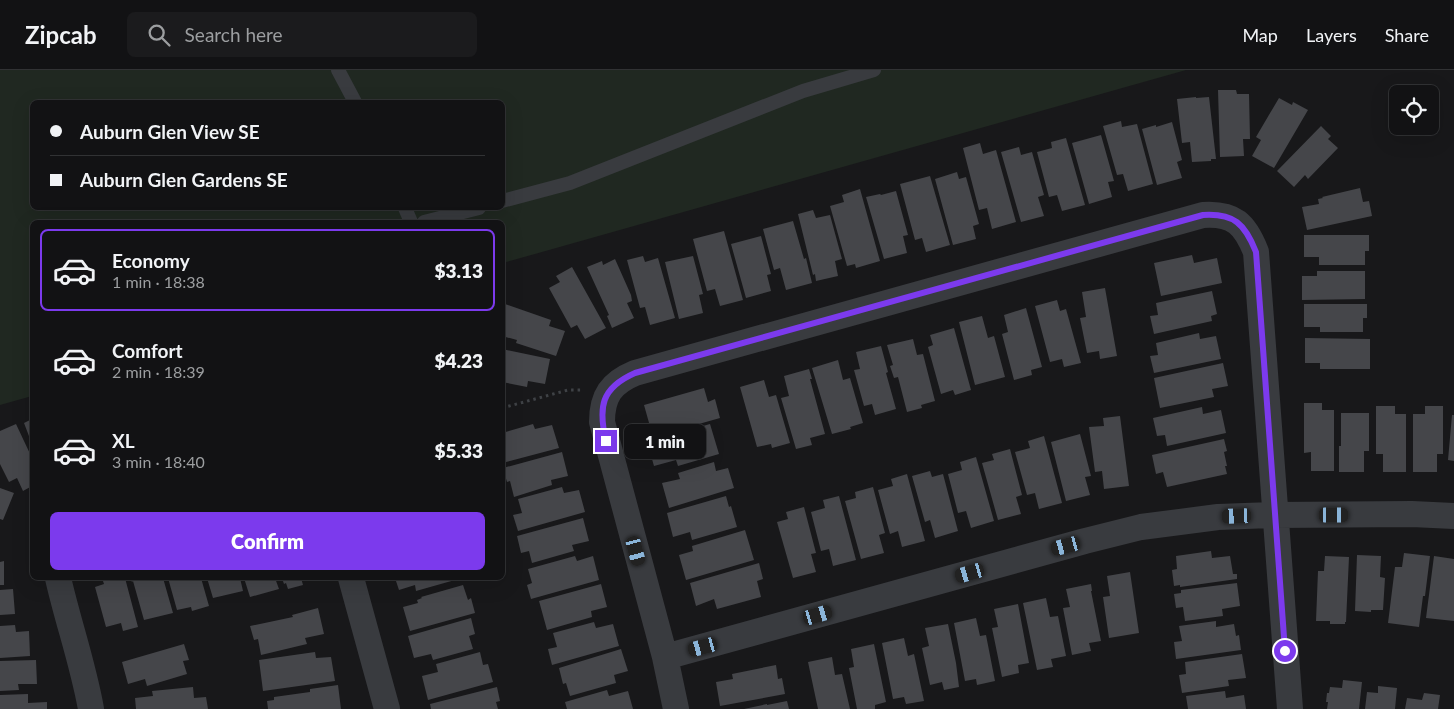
<!DOCTYPE html>
<html lang="en">
<head>
<meta charset="utf-8">
<style>
  :root { --surface:#121214; --page:#1b1b1d; --text:#f1f3f6; --muted:#9c9ea0; --line:#313234; --accent:#7c3aed }
  body { margin:0; font-family:Lato,sans-serif; background:var(--page); color:var(--text); height:100vh; display:flex; flex-direction:column; font-size:19px; white-space:nowrap }
  * { box-sizing:border-box; margin:0 }
  p { font-size:16px; color:var(--muted) }
  .icon { flex:none; width:28px; height:28px; fill:none; stroke:currentColor; stroke-width:2; stroke-linecap:round; stroke-linejoin:round }
  .map { position:relative; flex:1; overflow:hidden }
  .sheet { position:absolute; left:30px; top:150px; width:475px; height:360px; display:flex; flex-direction:column; background:var(--surface); border-radius:8px; box-shadow:0 5px 20px #0002,0 0 0 1px var(--line) }
  .sheet>* { flex:none }
  .hud { position:absolute; left:30px; top:30px; width:475px; height:110px; border-radius:8px; box-shadow:0 5px 20px #0002,0 0 0 1px var(--line); display:grid; align-content:center; height:110px; padding:0 20px; background:var(--surface) }
  .tools { position:absolute; left:1389px; top:15px; display:grid; gap:10px }
  .tools a { display:grid; place-items:center; width:50px; height:50px; border-radius:8px; background:var(--surface); box-shadow:0 5px 20px #0002,0 0 0 1px var(--line); font-size:25px }
  .end { position:absolute; width:22px; height:22px; margin:-11px; border:6px solid #7c3aed; background:#fff; box-shadow:0 0 0 2px #fff }
  .from { border-radius:50% }
  .bubble { position:absolute; height:35px; border-radius:8px; background:var(--surface); box-shadow:0 5px 20px #0002,0 0 0 1px var(--line); font-size:16px; font-weight:800; line-height:35px; text-align:center }
  .car { position:absolute; width:15px; height:30px; margin:-15px -8px; border-radius:6px; box-shadow:0 0 4px 1px #0007; background:linear-gradient(#222 24%,#8ab4d8 0 40%,#222 0 76%,#8ab4d8 0 86%,#222 0) }
  .hud b { display:flex; align-items:center; gap:18px; height:48px; font-size:19px }
  .hud b+b { border-top:1px solid var(--line) }
  .hud i { width:12px; height:12px; background:var(--text) }
  ul { padding:9px 0 0; list-style:none }
  li { display:flex; align-items:center; gap:15px; height:82px; margin:0 10px 8px; padding:0 10px; border:2px solid transparent; border-radius:8px }
  li div { flex:1 }
  li b { display:block; font-size:19px }
  li em { font-style:normal; font-weight:800 }
  li.current { border-color:var(--accent) }
  li>.icon { width:45px; height:45px; stroke-width:1.5 }
  .action { display:flex; gap:10px; margin-top:auto; padding:10px 20px }
  .action a { flex:1; height:58px; border-radius:8px; background:var(--accent); color:#fff; font-size:20px; font-weight:800; line-height:58px; text-align:center }
  header { display:flex; align-items:center; gap:30px; box-sizing:border-box; height:70px; padding:0 25px; background:var(--surface); border-bottom:1px solid var(--line) }
  header strong { font-size:24px }
  nav { display:flex; gap:28px; margin-inline-start:auto; font-size:18px }
  .search { width:350px; height:45px; background:var(--page); display:flex; align-items:center; gap:12px; box-sizing:border-box; padding:0 18px; border-radius:8px; color:var(--muted); font-size:19px }
  .map>svg:first-child { display:block }
</style>
</head>
<body>
<header>
<strong>Zipcab</strong>
<div class="search"><svg class="icon" aria-label="search" viewBox="0 0 24 24"><circle cx="10" cy="10" r="6"/><path d="M15 15l6 6"/></svg>Search here</div>
<nav><a>Map</a><a>Layers</a><a>Share</a></nav>
</header>
<div class="map">
<svg width="1454" height="639" viewBox="0 0 1454 639">
  <rect width="100%" height="100%" fill="#18181a"/>
  <!-- green -->
  <path fill="#202821" fill-rule="evenodd" d="M0 0H1186L503 193 502 152H32V326L0 335ZM32 32H502V138H32Z"/>
  <!-- building -->
  <path fill="#45464a" d="M1218 20H1236L1237 24H1249L1250 69H1243L1244 86 1220 87Z
    M1196 27V28L1209 27 1216 89H1211V91L1192 92 1190 72 1182 73 1177 29Z
    M1279 28 1292 35 1293 32 1308 40 1274 98 1252 86 1261 70 1256 67Z
    M1121 51 1122 57 1137 54 1153 114 1128 121 1123 104 1117 105 1103 56Z
    M1172 52 1182 90 1177 92 1182 108 1157 115 1142 59 1156 55V57Z
    M1321 56 1331 66 1328 69 1338 78 1308 109 1305 105 1294 117 1277 101Z
    M1101 65 1114 111 1108 112 1112 127 1089 134 1072 73Z
    M1066 68 1085 135 1062 141 1057 125 1049 127 1037 82 1052 78 1051 72Z
    M980 73 983 84 996 80 1016 152 992 159 987 138 979 140 963 78Z
    M1019 77 1021 85 1032 82 1044 125 1038 127 1044 146 1021 152 1001 82Z
    M957 102 959 109 966 107 979 154 973 156 976 169 953 175 935 109Z
    M930 106 950 175 926 182 922 168 915 170 900 114Z
    M1360 118 1363 132 1369 131 1372 146 1307 160 1302 137 1319 134 1318 129 1323 128 1322 127Z
    M860 119 880 191 856 198 855 194 847 196 830 136 844 132 842 125Z
    M896 121 908 165 903 166 907 183 884 189 866 127 880 124 881 125Z
    M813 140 816 148 830 145 842 189 835 191 838 206 816 211 815 204 813 205 798 144Z
    M793 151 804 189 806 188 812 213 786 220 780 198 774 200 763 159Z
    M724 161 743 230 720 236 715 219 707 221 693 169Z
    M1304 165H1369V181H1365V195H1319V187H1304Z
    M761 166 771 204 767 205 771 221 746 228 731 174Z
    M1192 185 1194 193 1217 188 1222 213 1161 226 1154 193Z
    M643 186 645 192 658 188 675 248 650 255 645 237 640 238 627 190Z
    M693 186 703 224 699 225 703 243 679 249 665 192Z
    M615 189 631 225 632 231 627 233 634 248 612 258 607 246 609 245 587 197 602 191 603 195Z
    M572 197 606 258 585 269 577 255 571 258 549 218 560 212 556 206Z
    M1317 201H1365V229L1302 230V206H1317Z
    M1105 218 1117 286 1100 289 1099 281 1087 283 1080 248 1086 247 1082 222Z
    M1212 221 1217 244 1211 246 1212 251 1154 264 1150 246 1158 245 1156 233Z
    M1057 230 1060 241 1066 239 1081 293 1064 297 1062 289 1050 292 1035 236Z
    M502 233 551 250 549 256 565 261 556 286 516 273 517 270 502 266Z
    M1304 234H1367V248H1363V262H1320V257H1304Z
    M1026 238 1042 297 1031 300 1032 305 1014 310 1002 264 1008 262 1004 245Z
    M982 246 988 268 994 266 1005 307 975 315 959 252Z
    M954 258 971 320 955 325 953 320 941 324 928 277 933 275 930 265Z
    M1199 263 1200 269 1216 266 1221 289 1154 303 1150 286 1158 285 1156 273Z
    M1305 268 1370 269V299H1320V293H1305Z
    M913 269 917 285 923 284 935 331 921 335 922 338 907 342 898 307 894 308 890 296 893 295 887 275Z
    M881 276 888 302 886 303 896 339 875 345 872 334 864 336 854 300 860 299 856 282Z
    M502 279 550 289 545 314 528 311 527 317 502 312Z
    M838 290 843 310 850 308 863 353 850 357 851 359 832 364 812 298Z
    M1223 293 1228 316 1212 319 1214 327 1160 338 1154 308Z
    M809 299 812 309H810L825 364 810 368 812 375 796 379 781 328 789 326 784 306Z
    M764 310 769 327 776 325 790 373 772 378 771 374 757 377 740 317Z
    M704 318 708 332 715 329 720 348 653 367 644 335Z
    M1304 333H1322V340H1334V401H1311V382L1304 383Z
    M1376 336H1395V344H1406V402H1383V384H1376Z
    M1425 336H1443V384H1437V402H1413V344H1425Z
    M1202 337 1203 344 1221 340 1226 363 1167 376 1165 365 1157 366 1153 348Z
    M1341 343H1369V381H1364V402H1339V376H1341Z
    M1452 345H1454V391L1448 390Z
    M1120 346 1129 416 1104 419 1102 401 1095 402 1089 357 1104 356 1103 348Z
    M32 349V374L24 353Z
    M16 354 32 388V416L23 421 17 408 9 412 0 394V361Z
    M533 354 535 359 552 355 559 378 502 393V363Z
    M710 354 719 384 678 396 676 390 654 396 647 372Z
    M1080 364 1091 406 1085 407 1090 425 1066 431 1051 372Z
    M1044 366 1062 433 1039 439 1035 423 1027 425 1015 382 1030 378 1028 371Z
    M1224 369 1227 381 1224 382 1227 396H1225L1227 404 1167 417 1163 402 1156 404 1152 385Z
    M1010 379 1022 425 1016 427 1021 444 998 450 982 393 994 390 992 384Z
    M562 382 568 406 551 410 552 415 514 427 510 411 507 412 503 398Z
    M976 387 994 451 971 458 966 441 958 443 948 404 962 400 960 392Z
    M714 392 716 401 728 398 734 418 669 438 662 413 680 409 678 403Z
    M930 401 932 407 943 404 958 461 935 468 930 450 925 452 912 406Z
    M907 404 925 471 902 477 898 461 890 464 878 420 893 416 891 409Z
    M562 417 564 423 579 420 585 442 518 461 513 445 522 443 518 429Z
    M873 417 885 463 879 465 884 483 861 489 845 431 856 428 855 422Z
    M0 418 14 423 3 450 0 449Z
    M726 426 729 437 731 436 737 457 692 470 690 462 673 467 667 443Z
    M839 426 856 490 833 496 829 479 821 481 811 442 825 438 823 430Z
    M804 437 816 483 811 484 816 502 793 508 777 452 788 449 786 442Z
    M583 448 589 471 572 475 574 481 532 493 529 481 521 483 517 466Z
    M745 460 754 490 686 510 679 485 693 481 692 476Z
    M1211 481 1212 488 1230 486 1233 504H1237V509L1180 517V515L1174 516 1172 500 1177 499 1176 486Z
    M1404 483 1430 486 1425 526H1423L1419 557 1388 553 1395 497H1402Z
    M1357 485 1381 486 1380 507 1385 508 1383 540H1371V542L1355 541Z
    M575 486 577 491 593 486 599 510 531 529 527 515 532 513 528 499Z
    M1325 486 1349 487 1346 552H1345V554H1330V551H1316L1318 501H1324Z
    M1434 486 1454 489V551L1426 548Z
    M4 491V515H0V492Z
    M759 493 763 509 757 511 761 527 717 539 714 529 696 536 690 513Z
    M1130 502 1139 563 1109 568 1103 527 1110 526 1107 506Z
    M102 508H125L138 557 123 561 121 553 106 557 95 517 104 514Z
    M130 508H163L173 543 144 550 133 511 132 512Z
    M168 508H201L209 536 192 541 191 537 177 540Z
    M207 508H240L243 521 213 528Z
    M244 508H275L279 519 250 527Z
    M282 508H301L303 515 288 519 286 513 284 514Z
    M395 508H462L416 521 415 515 399 520Z
    M1237 513 1240 536 1222 539 1223 546 1185 551 1183 537 1176 538 1174 524 1181 523V520Z
    M601 514 607 537 591 541 592 547 547 560 539 531Z
    M1091 514 1092 521H1091L1101 571 1089 573 1091 581 1072 585 1063 538 1070 537 1066 519Z
    M463 515 468 530 471 528 475 543 410 561 403 537 418 533 417 530 422 528 421 527Z
    M13 519 15 544 0 545V520Z
    M1046 528 1050 547 1058 546 1066 586 1051 589 1053 597 1037 600 1023 533Z
    M1018 534 1029 593 1018 595 1019 603 1002 607 992 558 998 557 994 539Z
    M318 538 324 564 305 568 307 574 261 585 258 569 254 570 250 556 293 547 292 545Z
    M471 548 475 564 469 566 473 579 433 590 431 584 414 588 408 566Z
    M976 548 980 566 986 565 995 611 977 615 976 609 965 611 954 553Z
    M1216 551V557L1234 554 1236 566 1239 565 1241 580 1176 589 1174 572 1182 571 1179 556Z
    M594 552 596 558 613 554 619 576 552 595 548 579 557 577 553 563Z
    M948 554 956 593 959 617 944 620 942 612 930 615 922 578 929 576 925 558Z
    M15 555 16 562 29 561 30 586 0 588V556Z
    M904 568 908 586 914 584 924 631 906 634 904 627 893 629 882 573Z
    M184 574 189 590 183 591 187 604 147 616 145 609 128 614 122 592Z
    M874 574 886 632 875 635V639H857L849 598 854 597 851 579Z
    M621 579 628 601 614 605 616 613 570 626 566 613 563 614 559 598Z
    M315 582 316 588 331 587 335 611 263 621 259 590Z
    M480 582 483 595 488 594 493 612 428 630 422 606 438 602 436 594Z
    M1242 584 1246 608 1228 610 1229 616 1182 623 1179 605 1186 604 1185 592Z
    M832 587 835 605 842 604 850 639H818L808 592Z
    M36 590 37 614H18L19 620 0 621V591Z
    M776 595 778 609 782 608 785 624 720 636 716 612 733 609 732 604Z
    M1343 610 1362 612 1359 639H1327L1328 632H1326L1327 623H1329L1330 617 1342 618Z
    M338 615 341 639H268L267 631 274 630V627L310 622V619Z
    M1378 616 1397 618 1395 639H1365L1367 622 1378 623Z
    M193 617 194 628 206 627 208 639H136L135 628 153 626 152 621Z
    M497 617 500 631 496 632 498 639H431L430 634Z
    M607 620 609 626 628 621 633 639H567L565 632Z
    M1225 621 1226 628 1244 625 1246 639H1188L1186 626Z
    M1424 623 1440 625 1438 639H1405L1407 628 1422 630Z
    M28 624V633L47 632V639H0V625Z
    M787 631 789 639H744L767 634V635Z"/>
  <g fill="none" stroke-linecap="round" stroke-linejoin="round">
    <!-- path -->
    <path stroke="#3f4246" stroke-width="3" stroke-dasharray="2.5 4" stroke-linecap="butt" d="M502 338 568 320H584"/>
    <!-- lane -->
    <path stroke="#393b3f" stroke-width="14" d="M338 0 355 32
      M502 131 570 113 803 21 874 0
      M405 138 411 152
      M424 152 479 138"/>
    <!-- street -->
    <path stroke="#393b3f" stroke-width="26" d="M58 508C68 552 83 594 91 639
      M351 508 387 639
      M665 587 1085 471 1141 457 1218 447 1275 445 1412 444 1454 446
      M676 639 665 587 602 352C602 326 611 313 635 303L1203 145C1234 143 1245 154 1256 182L1290 639"/>
  </g>
  <g fill="none" stroke-linecap="round" stroke-linejoin="round">
    <!-- route -->
    <path stroke="#7c3aed" stroke-width="6" d="M606 371C598 337 601 318 635 303L1203 145C1234 143 1245 154 1256 182L1285 581"/>
  </g>
</svg>
<div class="tools">
<a><svg class="icon" aria-label="locate" viewBox="0 0 24 24"><circle cx="12" cy="12" r="6"/><path d="M12 2v4M12 18v4M2 12h4M18 12h4"/></svg></a>
</div>
<i class="end from" style="left:1285px;top:581px"></i>
<i class="end" style="left:606px;top:371px"></i>
<div class="bubble" style="left:624px;top:354px;width:82px">1 min</div>
<i class="car" style="left:1334px;top:445px;rotate:90deg"></i>
<i class="car" style="left:1237px;top:446px;rotate:268deg"></i>
<i class="car" style="left:1066px;top:476px;rotate:255deg"></i>
<i class="car" style="left:636px;top:481px;rotate:165deg"></i>
<i class="car" style="left:970px;top:503px;rotate:254deg"></i>
<i class="car" style="left:818px;top:545px;rotate:74deg"></i>
<i class="car" style="left:703px;top:577px;rotate:255deg"></i>
<div class="hud">
<b><i class="from"></i>Auburn Glen View SE</b>
<b><i></i>Auburn Glen Gardens SE</b>
</div>
<section class="sheet">
<ul>
<li class="current"><svg class="icon" aria-label="car" viewBox="0 0 24 24"><path d="M5 17H2v-5l4-1 3-4h7l3 4 3 1v5h-3M9 17h6M6 11h13"/><circle cx="7" cy="17" r="2"/><circle cx="17" cy="17" r="2"/></svg><div><b>Economy</b><p>1 min · 18:38</p></div><em>$3.13</em></li>
<li><svg class="icon" aria-label="car" viewBox="0 0 24 24"><path d="M5 17H2v-5l4-1 3-4h7l3 4 3 1v5h-3M9 17h6M6 11h13"/><circle cx="7" cy="17" r="2"/><circle cx="17" cy="17" r="2"/></svg><div><b>Comfort</b><p>2 min · 18:39</p></div><em>$4.23</em></li>
<li><svg class="icon" aria-label="car" viewBox="0 0 24 24"><path d="M5 17H2v-5l4-1 3-4h7l3 4 3 1v5h-3M9 17h6M6 11h13"/><circle cx="7" cy="17" r="2"/><circle cx="17" cy="17" r="2"/></svg><div><b>XL</b><p>3 min · 18:40</p></div><em>$5.33</em></li>
</ul>
<div class="action"><a>Confirm</a></div>
</section>
</div>
</body>
</html>
